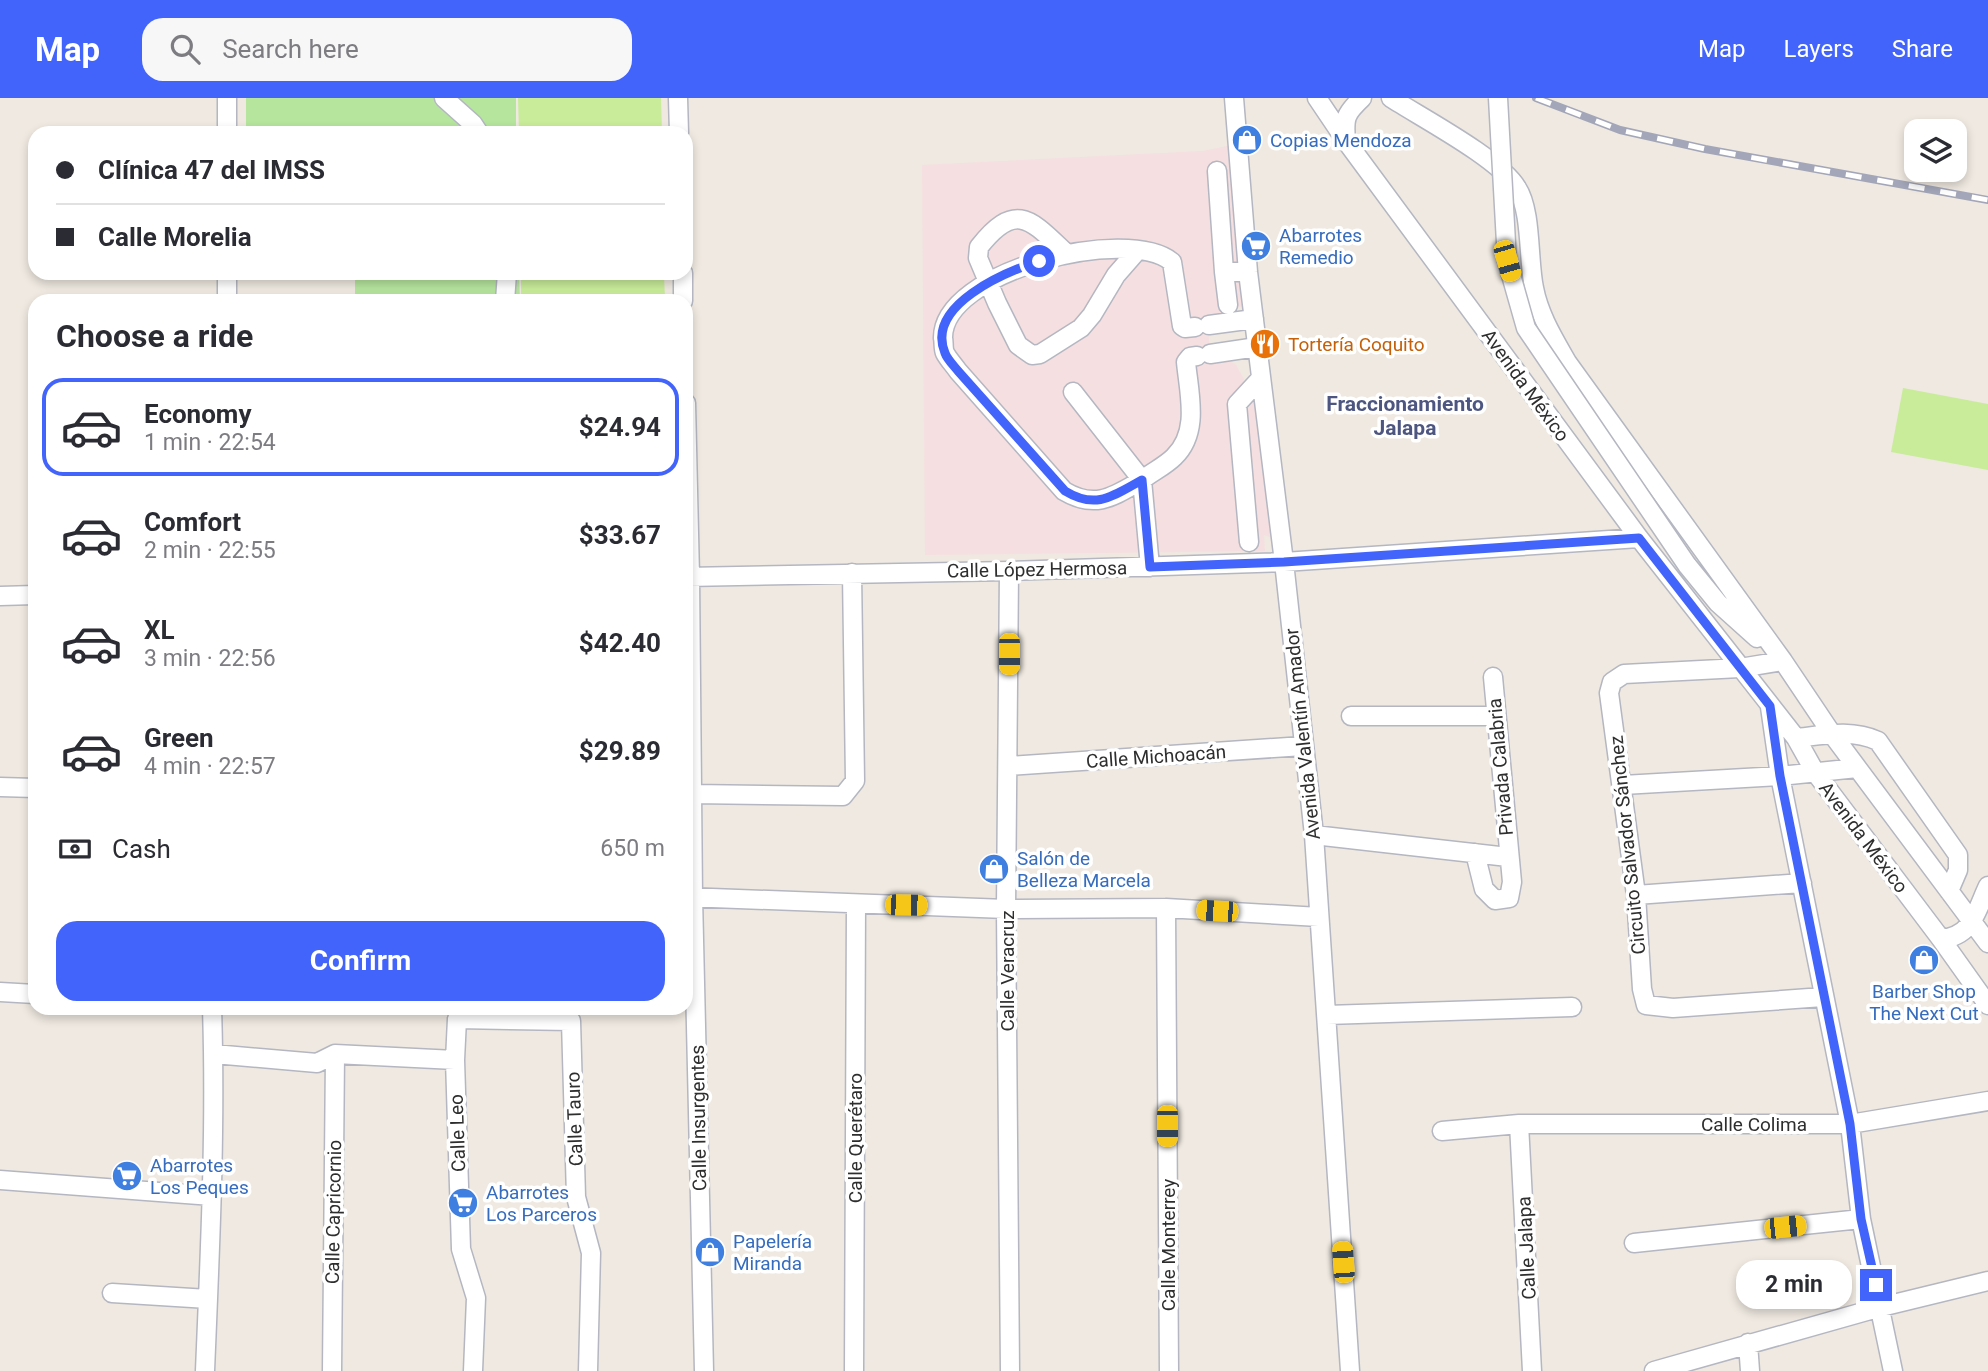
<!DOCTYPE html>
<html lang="en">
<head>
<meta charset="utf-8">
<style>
  :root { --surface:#fff; --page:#f7f7f7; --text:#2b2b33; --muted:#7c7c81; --line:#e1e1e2; --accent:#4264fb }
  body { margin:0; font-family:Roboto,sans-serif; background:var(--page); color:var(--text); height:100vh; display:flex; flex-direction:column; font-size:26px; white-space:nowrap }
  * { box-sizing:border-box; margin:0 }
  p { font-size:23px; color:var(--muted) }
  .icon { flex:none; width:38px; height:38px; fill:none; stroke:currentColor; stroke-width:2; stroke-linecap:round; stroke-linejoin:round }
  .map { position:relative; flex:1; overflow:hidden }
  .sheet { position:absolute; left:28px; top:196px; width:665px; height:721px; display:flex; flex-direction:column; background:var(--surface); border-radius:21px; box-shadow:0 4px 10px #0003 }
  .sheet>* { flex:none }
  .top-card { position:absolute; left:28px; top:28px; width:665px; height:154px; border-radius:21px; box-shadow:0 4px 10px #0003; display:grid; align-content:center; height:154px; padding:0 28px; background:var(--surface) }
  .tools { position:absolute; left:1904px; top:21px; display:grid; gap:14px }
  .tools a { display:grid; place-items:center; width:63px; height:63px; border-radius:14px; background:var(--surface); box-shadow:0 4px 10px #0003; font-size:35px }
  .end { position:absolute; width:32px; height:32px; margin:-16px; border:9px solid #4264fb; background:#fff; box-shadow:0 0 0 4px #fff }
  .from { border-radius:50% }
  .bubble { position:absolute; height:49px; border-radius:21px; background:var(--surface); box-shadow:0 4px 10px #0003; font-size:23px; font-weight:700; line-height:49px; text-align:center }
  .car { position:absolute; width:21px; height:42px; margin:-21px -10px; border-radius:9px; box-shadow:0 0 5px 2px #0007; background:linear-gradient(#f5c518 24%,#345 0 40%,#f5c518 0 76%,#345 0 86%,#f5c518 0) }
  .top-card b { display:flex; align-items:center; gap:24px; height:66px; font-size:26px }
  .top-card b+b { border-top:2px solid var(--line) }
  .top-card i { width:18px; height:18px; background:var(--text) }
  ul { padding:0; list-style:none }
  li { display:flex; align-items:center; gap:21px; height:98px; margin:0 14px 10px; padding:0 14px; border:4px solid transparent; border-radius:21px }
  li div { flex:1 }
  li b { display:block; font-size:26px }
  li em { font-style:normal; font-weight:700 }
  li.selected { border-color:var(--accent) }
  li>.icon { width:63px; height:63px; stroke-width:1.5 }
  h2 { padding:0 28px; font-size:32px; line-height:84px }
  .pay { display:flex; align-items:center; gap:18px; height:77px; padding:0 28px; font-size:26px }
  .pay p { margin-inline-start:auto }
  .primary-button { display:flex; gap:14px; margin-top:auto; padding:14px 28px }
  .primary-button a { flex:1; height:80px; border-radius:21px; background:var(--accent); color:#fff; font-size:28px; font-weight:700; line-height:80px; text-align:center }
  header { display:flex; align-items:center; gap:42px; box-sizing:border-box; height:98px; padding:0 35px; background:var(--accent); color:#fff }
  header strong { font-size:33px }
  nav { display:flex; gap:38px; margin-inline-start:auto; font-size:24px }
  .search { width:490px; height:63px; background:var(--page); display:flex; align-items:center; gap:18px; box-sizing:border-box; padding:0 24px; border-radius:21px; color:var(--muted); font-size:26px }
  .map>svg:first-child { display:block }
</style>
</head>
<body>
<header>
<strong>Map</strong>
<div class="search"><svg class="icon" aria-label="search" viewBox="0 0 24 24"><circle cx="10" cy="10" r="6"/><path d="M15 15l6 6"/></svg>Search here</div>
<nav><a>Map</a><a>Layers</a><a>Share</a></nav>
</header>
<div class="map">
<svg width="1988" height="1273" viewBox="0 0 1988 1273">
  <rect width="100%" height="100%" fill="#efe9e1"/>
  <!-- medical -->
  <path fill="#f5dfe0" d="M1232 47 1252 208 1236 209 1223 215 1207 217 1211 266 1220 262H1228L1236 267 1244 281V288L1253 301 1259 303 1273 440 1264 437 1265 453 925 457 922 67 1203 53Z"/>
  <!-- green -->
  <path fill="#b6e59e" d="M246 0H516V35H246Z
    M355 175H519L520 203H246V198L355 197Z"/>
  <!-- pitch -->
  <path fill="#c9ec9a" d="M518 0H661L662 35H519Z
    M521 175H664L665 203H521Z
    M1903 290 1988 306V372L1891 354Z"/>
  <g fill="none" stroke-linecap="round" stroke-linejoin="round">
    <!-- minor casing -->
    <g stroke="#b4b7c1" stroke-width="21">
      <path id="minor" d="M227 0V35
        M444 0 473 26 479 35
        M678 0 679 35
        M1234 0 1248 174 1284 464 1314 737 1350 1273
        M1317 0 1346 43 1639 440 1796 640 1815 674 1941 841 1988 907
        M1391 0C1422 20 1500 61 1517 90 1532 113 1528 162 1534 190 1539 217 1554 241 1567 264L1783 563 1832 636 1988 845
        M1346 43C1344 20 1345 16 1362 0
        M1217 73 1224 174H1248
        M1066 155C1031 122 1016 102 979 149L978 160 997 205 1018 247 1032 257 1040 256 1081 230 1092 217 1116 177 1137 153
        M1224 174 1228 207
        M227 175V203
        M683 175V203
        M505 203 507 175
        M1209 227 1254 221
        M1210 256 1257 249
        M1073 294 1142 382C1152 374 1165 368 1174 359 1200 334 1189 296 1186 264L1190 259 1197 258
        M686 305 690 479 693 799 704 1273
        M1249 444 1237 306 1261 280
        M1687 467 1718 505 1757 540
        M1150 469 1142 382C1114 398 1096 412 1064 393L958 273C954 267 948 261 945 255 943 251 944 244 943 240 942 173 1127 127 1172 164L1182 228 1185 230 1195 229
        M1009 473 1006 811 1010 1273
        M686 479 1009 473 1284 464 1639 440
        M0 498 35 497
        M1783 563 1740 570 1624 576 1612 584 1609 595 1636 797 1642 891 1646 907 1673 910 1823 899
        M1770 609 1780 678 1850 1026 1861 1121 1893 1273
        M1351 618H1496
        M1796 640C1824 637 1852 631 1878 643L1958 757V772L1949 793
        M1008 668 1303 648
        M1623 687 1780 678 1857 670
        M0 689 35 690
        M692 696 843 698 855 683 852 475
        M1314 737 1508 759
        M1475 755 1484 791 1495 802 1509 800 1512 784 1493 579
        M1636 797 1802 785
        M686 799 1006 811 1166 810 1319 819
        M1166 810 1169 1273
        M1941 841C1973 838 1976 813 1988 788
        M0 894 35 896
        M1327 917 1572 909
        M214 956 317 965 335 956 455 962
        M1519 1026 1532 1273
        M1442 1033 1519 1026H1850L1988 1003
        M0 1082 212 1098
        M1634 1145 1861 1121
        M112 1195 208 1201
        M1748 1245 1750 1273
        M205 1273C210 1152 216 1031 212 910
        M332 1273 335 956
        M473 1273 476 1200 461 1151 455 962 457 921 571 923 576 1099 591 1155 588 1273
        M854 1273 856 806
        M1654 1273 1881 1209 1988 1183"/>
    </g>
    <!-- minor -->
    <use href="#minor" stroke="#fff" stroke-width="18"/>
    <!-- rail casing -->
    <g stroke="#a3a6b8" stroke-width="8">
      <path id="rail" d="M1536 0 1620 32 1705 51 1988 102"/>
    </g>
    <!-- rail -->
    <use href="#rail" stroke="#fff" stroke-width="5" stroke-dasharray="16" stroke-linecap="butt"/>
    <!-- minor-bridge casing -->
    <g stroke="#b4b7c1" stroke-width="21" stroke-linecap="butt">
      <path id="minor-bridge" d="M1498 0 1507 163 1526 230 1687 467"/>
    </g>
    <!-- minor-bridge -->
    <use href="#minor-bridge" stroke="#fff" stroke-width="18"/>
  </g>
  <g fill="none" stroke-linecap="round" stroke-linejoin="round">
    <!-- route -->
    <path stroke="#4264fb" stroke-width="9" d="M1039 163C1006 174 925 207 945 255 947 261 954 268 958 273L1065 393C1096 412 1113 398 1142 382L1150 469 1284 464 1639 440 1770 608 1780 678 1850 1026 1861 1121 1876 1187"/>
  </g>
  <!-- icons -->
  <defs>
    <g id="shop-disc" transform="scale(1.575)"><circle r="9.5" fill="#3f7fe0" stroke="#fff"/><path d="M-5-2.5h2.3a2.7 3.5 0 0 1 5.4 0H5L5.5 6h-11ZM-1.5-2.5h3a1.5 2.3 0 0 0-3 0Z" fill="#fff"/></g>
    <g id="supermarket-disc" transform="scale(1.575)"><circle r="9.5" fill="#3f7fe0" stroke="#fff"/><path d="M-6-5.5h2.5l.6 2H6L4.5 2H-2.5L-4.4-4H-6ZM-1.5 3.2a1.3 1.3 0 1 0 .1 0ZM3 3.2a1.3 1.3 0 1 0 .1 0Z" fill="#fff"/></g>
    <g id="restaurant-disc" transform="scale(1.575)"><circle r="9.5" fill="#e8710a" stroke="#fff"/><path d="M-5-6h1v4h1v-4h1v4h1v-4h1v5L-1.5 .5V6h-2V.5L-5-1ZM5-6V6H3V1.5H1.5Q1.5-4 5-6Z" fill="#fff"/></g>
  </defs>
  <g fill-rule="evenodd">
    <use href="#shop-disc" x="1247" y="42"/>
    <use href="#supermarket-disc" x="1256" y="148"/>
    <use href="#restaurant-disc" x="1265" y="246"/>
    <use href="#shop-disc" x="994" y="771"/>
    <use href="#shop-disc" x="1924" y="862"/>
    <use href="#supermarket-disc" x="127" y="1078"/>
    <use href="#supermarket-disc" x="463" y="1105"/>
    <use href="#shop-disc" x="710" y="1154"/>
  </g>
  <g text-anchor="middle" stroke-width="7" stroke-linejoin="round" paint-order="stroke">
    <!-- shop labels -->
    <g font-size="19" fill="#366cbe" stroke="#fff" text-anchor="start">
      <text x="1270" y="49">Copias Mendoza</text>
      <text x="1279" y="144">Abarrotes<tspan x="1279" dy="22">Remedio</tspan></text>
      <text x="1017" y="767">Salón de<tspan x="1017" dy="22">Belleza Marcela</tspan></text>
      <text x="1924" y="900" text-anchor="middle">Barber Shop<tspan x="1924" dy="22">The Next Cut</tspan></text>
      <text x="150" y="1074">Abarrotes<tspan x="150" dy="22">Los Peques</tspan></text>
      <text x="486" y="1101">Abarrotes<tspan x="486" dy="22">Los Parceros</tspan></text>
      <text x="733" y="1150">Papelería<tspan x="733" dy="22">Miranda</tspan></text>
    </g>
    <!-- food labels -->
    <g font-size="19" fill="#c56008" stroke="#fff" text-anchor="start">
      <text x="1288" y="253">Tortería Coquito</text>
    </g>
    <!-- street labels -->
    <g font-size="19" fill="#2e2e2e" stroke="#fff">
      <text transform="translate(1526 287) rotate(54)" y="7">Avenida México</text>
      <text transform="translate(1037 471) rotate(-1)" y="7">Calle López Hermosa</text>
      <text transform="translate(1302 636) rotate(-96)" y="7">Avenida Valentín Amador</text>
      <text transform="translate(1156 658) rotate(-4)" y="7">Calle Michoacán</text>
      <text transform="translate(1500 669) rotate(-95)" y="7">Privada Calabria</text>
      <text transform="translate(1864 739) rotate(53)" y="7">Avenida México</text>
      <text transform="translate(1627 747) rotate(-96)" y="7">Circuito Salvador Sánchez</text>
      <text transform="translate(1007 873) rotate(-90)" y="7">Calle Veracruz</text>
      <text transform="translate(698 1020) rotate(-91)" y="7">Calle Insurgentes</text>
      <text transform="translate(574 1021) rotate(-92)" y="7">Calle Tauro</text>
      <text x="1754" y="1033">Calle Colima</text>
      <text transform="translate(457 1035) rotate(-92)" y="7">Calle Leo</text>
      <text transform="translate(855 1040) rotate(-90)" y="7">Calle Querétaro</text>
      <text transform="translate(333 1114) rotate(-89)" y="7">Calle Capricornio</text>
      <text transform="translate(1168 1147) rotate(-90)" y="7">Calle Monterrey</text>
      <text transform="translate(1526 1150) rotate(-93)" y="7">Calle Jalapa</text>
    </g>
    <!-- neighbourhood labels -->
    <g font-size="21" font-weight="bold" fill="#4d5680" stroke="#fff">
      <text x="1405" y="313">Fraccionamiento<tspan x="1405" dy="24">Jalapa</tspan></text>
    </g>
  </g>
</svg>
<div class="tools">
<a><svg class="icon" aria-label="layers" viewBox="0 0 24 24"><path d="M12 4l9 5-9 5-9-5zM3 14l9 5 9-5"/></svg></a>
</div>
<i class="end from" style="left:1039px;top:163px"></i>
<i class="end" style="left:1876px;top:1187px"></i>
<div class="bubble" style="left:1736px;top:1162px;width:116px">2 min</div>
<i class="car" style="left:1507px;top:163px;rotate:164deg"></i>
<i class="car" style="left:1009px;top:556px;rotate:180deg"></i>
<i class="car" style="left:906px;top:807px;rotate:91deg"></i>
<i class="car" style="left:1217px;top:813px;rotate:273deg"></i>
<i class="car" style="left:1167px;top:1028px;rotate:180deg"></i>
<i class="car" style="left:1785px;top:1129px;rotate:84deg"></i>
<i class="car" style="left:1343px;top:1164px;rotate:356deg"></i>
<div class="top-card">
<b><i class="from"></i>Clínica 47 del IMSS</b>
<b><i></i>Calle Morelia</b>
</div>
<section class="sheet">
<h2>Choose a ride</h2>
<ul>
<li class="selected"><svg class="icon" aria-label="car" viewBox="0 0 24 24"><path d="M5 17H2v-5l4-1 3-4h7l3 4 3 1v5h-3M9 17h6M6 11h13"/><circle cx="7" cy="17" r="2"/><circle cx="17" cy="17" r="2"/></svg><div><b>Economy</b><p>1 min · 22:54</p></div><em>$24.94</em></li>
<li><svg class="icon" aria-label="car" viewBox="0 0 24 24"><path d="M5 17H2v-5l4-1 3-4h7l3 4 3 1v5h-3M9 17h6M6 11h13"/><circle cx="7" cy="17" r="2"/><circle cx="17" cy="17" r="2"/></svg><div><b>Comfort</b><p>2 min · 22:55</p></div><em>$33.67</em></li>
<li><svg class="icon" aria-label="car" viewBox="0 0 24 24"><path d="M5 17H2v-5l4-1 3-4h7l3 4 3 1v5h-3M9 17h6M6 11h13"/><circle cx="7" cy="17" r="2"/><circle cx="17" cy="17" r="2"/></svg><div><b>XL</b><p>3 min · 22:56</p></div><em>$42.40</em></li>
<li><svg class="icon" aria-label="car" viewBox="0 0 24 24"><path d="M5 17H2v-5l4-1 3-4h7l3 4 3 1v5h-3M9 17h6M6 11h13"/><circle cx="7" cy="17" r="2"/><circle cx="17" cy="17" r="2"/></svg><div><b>Green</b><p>4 min · 22:57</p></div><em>$29.89</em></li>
</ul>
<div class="pay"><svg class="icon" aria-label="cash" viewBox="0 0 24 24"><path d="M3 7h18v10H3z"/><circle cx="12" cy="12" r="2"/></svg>Cash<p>650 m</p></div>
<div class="primary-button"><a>Confirm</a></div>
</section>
</div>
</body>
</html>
